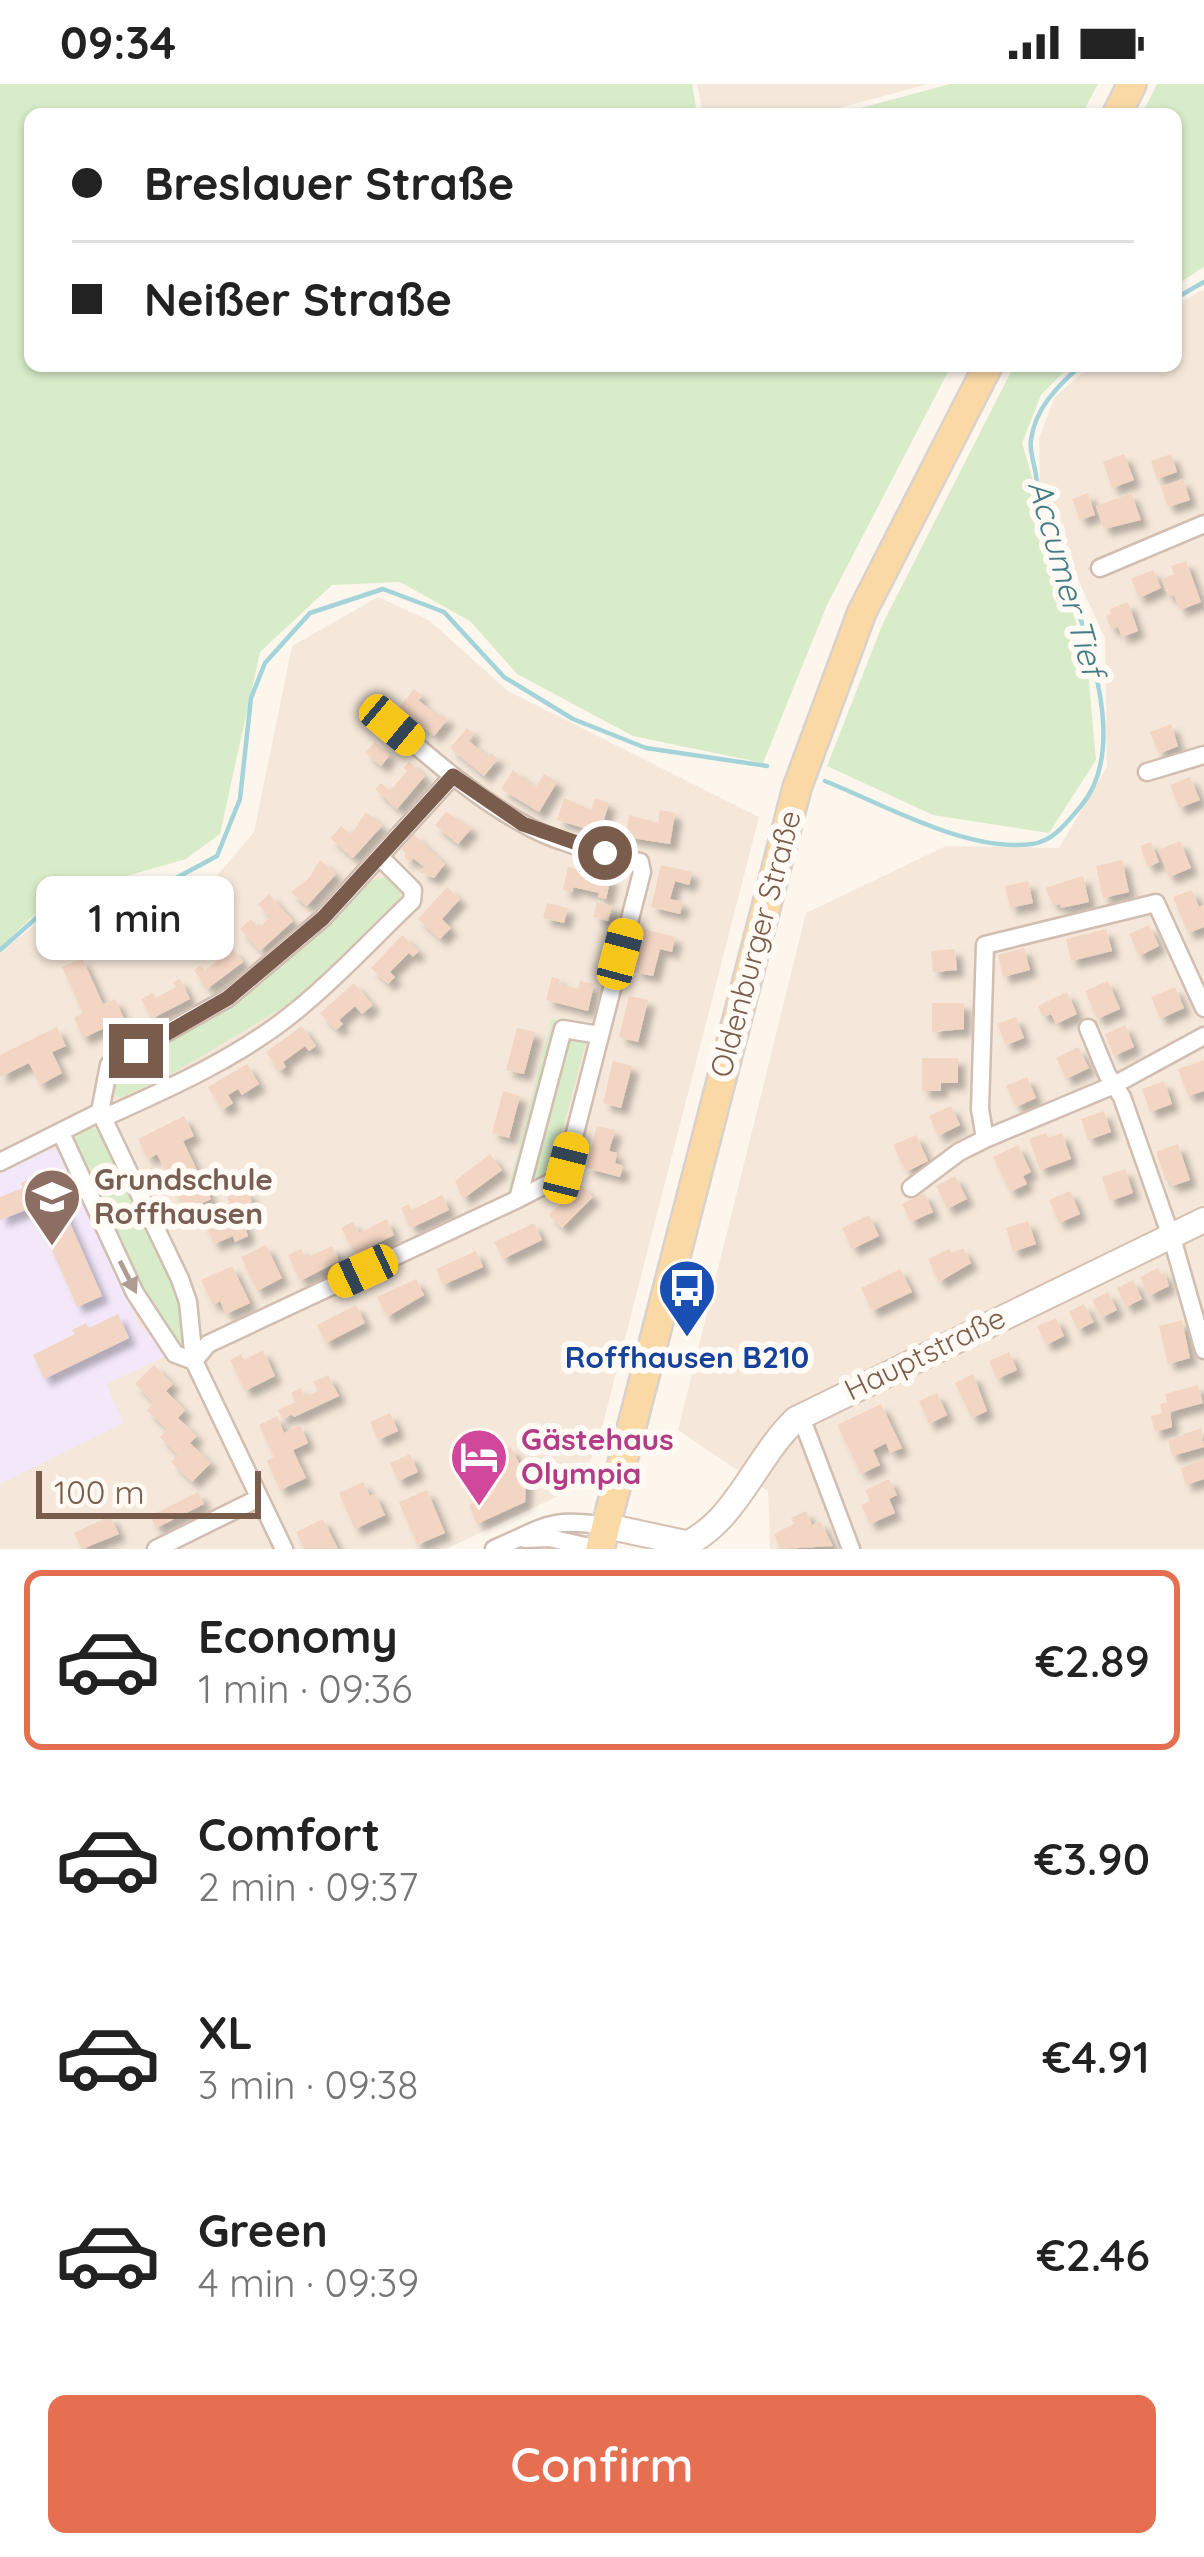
<!DOCTYPE html>
<html lang="en">
<head>
<meta charset="utf-8">
<style>
  :root { --surface:#fff; --page:#f2f2f2; --text:#222; --muted:#767676; --line:#e0e0e0; --accent:#e76f51 }
  body { margin:0; font-family:Quicksand,sans-serif; background:var(--page); color:var(--text); height:100vh; display:flex; flex-direction:column; font-size:45px; white-space:nowrap }
  * { box-sizing:border-box; margin:0 }
  p { font-size:39px; color:var(--muted) }
  .icon { flex:none; width:66px; height:66px; fill:none; stroke:currentColor; stroke-width:2; stroke-linecap:round; stroke-linejoin:round }
  .map { position:relative; height:1465px; overflow:hidden }
  .drawer { display:flex; flex-direction:column; background:var(--surface); flex:1 }
  .drawer>* { flex:none }
  .banner { position:absolute; left:24px; top:24px; width:1158px; height:264px; border-radius:18px; box-shadow:0 3px 9px #0004; display:grid; align-content:center; height:264px; padding:0 48px; background:var(--surface) }
  .scale { position:absolute; left:36px; bottom:30px; width:225px; box-sizing:border-box; padding-left:12px; border:6px solid #7a5c4d; border-top:0; font-size:33px; line-height:42px; white-space:nowrap; color:#7a5c4d; -webkit-text-stroke:9px #fffaf3; paint-order:stroke }
  .end { position:absolute; width:54px; height:54px; margin:-27px; border:15px solid #7a5c4d; background:#fff; box-shadow:0 0 0 6px #fff }
  .from { border-radius:50% }
  .bubble { position:absolute; height:84px; border-radius:18px; background:var(--surface); box-shadow:0 3px 9px #0004; font-size:39px; font-weight:600; line-height:84px; text-align:center }
  .car { position:absolute; width:36px; height:72px; margin:-36px -18px; border-radius:15px; box-shadow:0 0 9px 3px #0007; background:linear-gradient(#f5c518 24%,#345 0 40%,#f5c518 0 76%,#345 0 86%,#f5c518 0) }
  .banner b { display:flex; align-items:center; gap:42px; height:114px; font-size:45px }
  .banner b+b { border-top:3px solid var(--line) }
  .banner i { width:30px; height:30px; background:var(--text) }
  ul { padding:21px 0 0; list-style:none }
  li { display:flex; align-items:center; gap:36px; height:180px; margin:0 24px 18px; padding:0 24px; border:6px solid transparent; border-radius:18px }
  li div { flex:1 }
  li b { display:block; font-size:45px }
  li em { font-style:normal; font-weight:600 }
  li.on { border-color:var(--accent) }
  li>.icon { width:108px; height:108px; stroke-width:1.5 }
  .cta { display:flex; gap:24px; margin-top:auto; padding:24px 48px }
  .cta a { flex:1; height:138px; border-radius:18px; background:var(--accent); color:#fff; font-size:48px; font-weight:600; line-height:138px; text-align:center }
  .status { display:flex; justify-content:space-between; align-items:center; height:84px; padding:0 60px; background:var(--surface); direction:ltr }
  .status svg { height:33px; fill:currentColor }
  .map>svg:first-child { display:block }
</style>
</head>
<body>
<div class="status"><b>09:34</b><svg viewBox="0 0 49 12"><path d="M0 12V9h3v3zM5 12V6h3v6zM10 12V3h3v9zM15 12V0h3v12zM26 1h20v11H26zM47 4h2v5h-2z"/></svg></div>
<div class="map">
<svg width="1204" height="1465" viewBox="0 0 1204 1465">
  <defs>
    <filter id="shadow"><feDropShadow dx="7" dy="7" stdDeviation="3" flood-color="#0004"/></filter>
  </defs>
  <rect width="100%" height="100%" fill="#fdf6ec"/>
  <!-- residential -->
  <path fill="#f5e8da" d="M697 0H928L817 30H703Z
    M1204 205V1465H770L768 1407 678 1346 806 829 946 762 1059 764 1107 683 1105 554 1040 413 1039 354 1055 313 1090 282H1176V221Z
    M378 513 430 537 508 607 759 733 602 1344 582 1401 446 1465H0V868L46 833 99 810 214 795 254 748 292 562Z"/>
  <!-- education -->
  <path fill="#f3e8fa" d="M50 1064 63 1070 140 1242 154 1252 164 1273 106 1300 123 1339 0 1400V1087Z"/>
  <!-- green -->
  <path fill="#d8ecc9" d="M0 0H692L697 30H30V282H951L827 521 763 679 633 652 517 590 470 537 400 498 332 501 260 568 220 750 186 775 95 801 39 826 0 864Z
    M950 0H1098L1082 30H838Z
    M1157 0H1204V183L1176 201V30H1142Z
    M1014 282H1070L1041 311 1022 359 1087 576 1096 676 1049 749 933 731 827 682 883 539Z
    M387 793 399 802 401 817 292 918 177 987 121 1014 110 1008 121 984 229 922 329 840 369 797Z
    M552 935 590 944 546 1106 503 1125Z
    M86 1041 102 1048C128 1100 191 1207 185 1262H178L154 1223 73 1063V1053Z"/>
  <g fill="none" stroke-linecap="round" stroke-linejoin="round">
    <!-- stream -->
    <path stroke="#a5d3da" stroke-width="4.5" d="M1176 214 1204 198
      M825 697C883 720 968 769 1032 760 1054 757 1067 738 1081 722 1146 645 1051 480 1036 392 1035 381 1029 367 1031 356 1035 324 1058 302 1080 282
      M0 866 42 829 99 803 165 800 217 772 240 715 251 614 265 579 310 529 383 505 444 528 504 593 573 635 646 664 767 682"/>
  </g>
  <!-- building -->
  <path fill="#f3d5c3" filter="url(#shadow)" d="M1124 370 1134 396 1112 404 1103 378Z
    M1171 370 1177 388 1157 395 1151 377Z
    M1183 395 1190 416 1168 423 1161 403Z
    M1088 409 1095 431 1080 436 1072 415Z
    M1131 409 1141 436 1104 445 1096 422Z
    M1186 477 1201 518 1180 526 1174 511 1168 513 1162 495 1174 490 1171 482Z
    M1153 486 1161 504 1139 514 1131 495Z
    M1128 518 1138 547 1122 553 1118 543 1111 545 1106 532 1111 530 1110 525Z
    M414 605 422 611 418 616 439 633 442 630 448 635 434 652 399 623Z
    M1171 640 1178 662 1159 670 1150 648Z
    M467 644 474 649 468 656 488 673 491 669 498 675 484 692 450 664Z
    M375 658 390 671 381 682 365 669Z
    M409 678 425 692 397 725 375 705 381 699 390 707 407 687 403 684Z
    M513 686 535 704 544 690 557 698 539 728 501 705Z
    M1190 693 1200 716 1179 724 1170 701Z
    M564 714 591 726 595 714 609 719 600 749 557 736Z
    M660 726 675 729 670 760 626 753 629 731 658 739Z
    M366 728 382 742 353 774 330 754 341 742 351 751Z
    M446 728 472 744 458 760 435 741Z
    M413 750 445 780 434 794 420 788 424 783 413 774 410 778 404 772 406 769 401 765Z
    M1180 757 1191 784 1169 793 1158 766Z
    M1151 758 1159 778 1148 783 1140 762Z
    M320 776 336 790 307 822 291 808 309 794Z
    M1122 776 1129 808 1103 814 1096 782Z
    M661 781 692 788 689 801 675 797 670 815 683 818 680 830 651 823Z
    M568 783 611 793 606 815 598 813 599 809 573 803 572 808 563 806Z
    M1083 792 1089 818 1061 824 1060 820 1053 821 1045 804Z
    M1028 797 1033 819 1010 824 1005 802Z
    M447 803 460 815 442 835 451 844 440 855 418 835Z
    M1192 806 1199 823 1204 821V843L1188 849 1173 813Z
    M269 810 293 837 260 867 240 845 251 835 259 844 270 833 258 820Z
    M597 818 612 822 608 837 593 833Z
    M547 819 568 824 564 839 543 834Z
    M1149 841 1159 862 1139 872 1129 850Z
    M644 845 675 853 672 868 660 865 653 892 634 888Z
    M1106 845 1112 867 1071 877 1066 855Z
    M402 851 419 867 413 873 409 869 390 888 395 893 388 900 371 884Z
    M1024 864 1030 886 1003 893 998 871Z
    M233 865 243 878 207 905 194 886 201 881 205 886Z
    M955 865 957 886 933 888 931 867Z
    M82 874 103 920 115 915 124 935 83 954 74 934 83 929 62 883Z
    M552 893 560 895 559 900 578 905 580 897 594 900 588 927 546 916Z
    M180 895 190 915 151 935 141 915 153 909 156 914 176 903 173 898Z
    M1108 897 1120 925 1097 935 1085 907Z
    M354 899 373 921 362 930 355 922 339 936 343 940 336 946 320 929Z
    M1175 903 1184 924 1160 935 1151 913Z
    M1067 908 1077 930 1056 940 1051 930 1043 933 1038 922Z
    M629 912 648 916 638 958 619 953Z
    M932 919H964V945L932 948Z
    M1016 933 1024 954 1006 961 997 940Z
    M1125 941 1134 963 1114 972 1105 950Z
    M302 942 316 962 309 967 305 962 283 978 286 983 279 987 266 968Z
    M57 943 66 962 52 968 62 989 40 1001 29 979 0 993V971Z
    M517 944 535 948 524 990 506 986Z
    M1078 963 1089 984 1066 995 1056 974Z
    M922 974H958V999H941V1007H922Z
    M1204 976V1007L1188 1012 1178 985Z
    M613 977 632 982 621 1024 603 1019Z
    M247 980 259 1000 242 1011 238 1005 228 1011 233 1019 222 1026 208 1003Z
    M1027 993 1036 1014 1016 1023 1006 1002Z
    M1164 997 1172 1020 1150 1028 1142 1005Z
    M503 1007 520 1012 509 1054 492 1049Z
    M951 1022 960 1041 938 1052 929 1032Z
    M1104 1027 1111 1048 1088 1056 1081 1035Z
    M184 1032 194 1052 183 1057 211 1115 185 1128 157 1070 148 1075 138 1055Z
    M597 1042 615 1046 609 1067 617 1069 615 1079 623 1082 620 1093 586 1084Z
    M1046 1049 1048 1054 1062 1049 1071 1075 1040 1086 1029 1055Z
    M916 1051 928 1077 906 1088 893 1061Z
    M1178 1060 1190 1096 1172 1102 1170 1096 1166 1097 1156 1068Z
    M1018 1061 1031 1088 1023 1092 1027 1100 1010 1108 993 1073Z
    M490 1070 502 1086 463 1115 455 1097Z
    M53 1084 63 1104 56 1107 102 1212 77 1223 33 1123 0 1136V1113L23 1104 21 1099Z
    M1125 1085 1133 1109 1110 1117 1102 1093Z
    M955 1092 967 1115 947 1125 936 1102Z
    M580 1100 593 1113 562 1144 549 1131Z
    M246 1105 252 1118 233 1127 227 1113Z
    M1070 1107 1080 1130 1059 1139 1049 1116Z
    M924 1109 933 1128 911 1138 902 1120Z
    M442 1111 449 1126 411 1144 401 1124 409 1120 412 1126Z
    M240 1127 248 1152 235 1158 233 1152 214 1160 203 1137 219 1130 221 1135Z
    M869 1131 879 1152 852 1165 842 1144Z
    M387 1135 394 1151 356 1170 341 1144 353 1138 359 1149Z
    M1028 1137 1036 1160 1013 1168 1006 1144Z
    M534 1139 542 1156 503 1175 494 1158Z
    M266 1161 282 1194 257 1207 241 1173Z
    M332 1162 339 1177 300 1197 288 1171 301 1165 306 1174Z
    M963 1164 971 1179 939 1198 928 1175 949 1165 952 1169Z
    M476 1167 483 1183 443 1201 436 1185Z
    M232 1182 250 1219 226 1230 220 1217 213 1221 201 1196Z
    M1158 1184 1161 1190 1164 1188 1169 1202 1149 1212 1140 1193Z
    M900 1185 912 1208 872 1227 861 1204Z
    M416 1195 424 1211 387 1233 377 1213Z
    M1133 1196 1142 1215 1126 1223 1117 1204Z
    M1108 1208 1117 1226 1101 1234 1092 1216Z
    M1084 1220 1094 1238 1078 1246 1069 1228Z
    M356 1221 365 1239 326 1259 317 1241Z
    M118 1230 129 1254 44 1295 33 1271 75 1250 72 1246 86 1239 89 1244Z
    M1056 1234 1064 1252 1046 1261 1037 1242Z
    M1182 1236 1190 1274 1168 1280 1159 1242Z
    M263 1266 275 1292 245 1307 230 1276 241 1270 244 1276Z
    M1009 1268 1017 1286 997 1295 989 1277Z
    M154 1281 173 1300 166 1307 185 1326 178 1334 197 1352 190 1359 211 1379 192 1398 171 1378 178 1371 160 1353 167 1345 147 1326 154 1319 135 1300Z
    M973 1290 987 1327 972 1334 955 1299Z
    M328 1291 339 1312 294 1333 292 1330 282 1335 278 1326 295 1318 291 1309 301 1304 305 1313 318 1307 313 1298Z
    M1198 1301 1203 1319 1170 1328 1172 1343 1155 1348 1151 1332 1162 1329 1160 1320 1167 1318 1165 1310Z
    M937 1309 947 1331 929 1340 919 1317Z
    M881 1320 902 1364 890 1369 886 1359 873 1366 880 1381 861 1390 837 1341Z
    M390 1329 398 1347 378 1356 370 1338Z
    M277 1332 284 1349 300 1341 308 1359 293 1366 306 1394 280 1406 267 1377 274 1373 259 1341Z
    M1201 1344 1204 1363 1172 1372 1168 1356Z
    M511 1363 526 1393 525 1418 477 1440 469 1421 475 1418 461 1387Z
    M410 1370 418 1388 398 1397 390 1379Z
    M1204 1375V1395L1186 1401 1181 1384Z
    M889 1395 897 1411 889 1415 895 1429 870 1440 861 1421 870 1417 865 1406Z
    M363 1398 370 1412 375 1410 385 1431 355 1445 339 1409Z
    M427 1406 445 1449 417 1461 399 1418Z
    M198 1408 204 1420 156 1444 150 1432Z
    M806 1427 812 1441 820 1437 833 1462 781 1465 774 1450 794 1440 791 1434Z
    M110 1432 119 1450 82 1465 74 1449Z
    M323 1435 338 1465H304L296 1448Z"/>
  <g fill="none" stroke-linecap="round" stroke-linejoin="round">
    <!-- street casing -->
    <g stroke="#d1beb0" stroke-width="21">
      <path id="street" d="M1100 484 1204 440
        M392 641C433 676 475 713 522 739 557 760 600 768 640 778L642 788 566 1084 553 1097 518 1115
        M1147 688 1204 671
        M1088 944 1107 990 1122 1013 1174 1161 1204 1266
        M100 1028 109 981 228 914 323 834 453 692
        M101 1029 103 1034C170 1004 240 973 297 926 338 893 374 853 412 817L413 806 381 774
        M103 1034 180 1195 188 1218 194 1277 284 1465
        M61 1049 135 1209 175 1270 194 1277
        M985 1055 1114 1001 1204 952
        M0 1078 100 1028
        M911 1104 959 1068 985 1055 980 1025 985 861 1156 819 1204 924
        M194 1277 208 1260 518 1115 563 945 599 951
        M796 1335 806 1346 851 1465
        M525 1455 549 1454 599 1465
        M156 1465 259 1414
        M494 1465C546 1443 547 1433 606 1442"/>
    </g>
    <!-- secondary casing -->
    <g stroke="#d6c0b0" stroke-width="28">
      <path id="secondary" d="M606 1442 690 1460
        M675 1465C735 1444 752 1377 796 1335L1204 1136"/>
    </g>
    <!-- primary casing -->
    <g stroke="#dad1cd" stroke-width="32">
      <path id="primary" d="M1117 30 1132 0
        M600 1465 797 704 862 528 988 282"/>
    </g>
    <!-- street -->
    <use href="#street" stroke="#fff" stroke-width="16"/>
    <!-- secondary -->
    <use href="#secondary" stroke="#fff" stroke-width="24"/>
    <!-- primary -->
    <use href="#primary" stroke="#fbd9a5" stroke-width="27"/>
  </g>
  <!-- one-way arrows -->
  <defs><path id="oneway-solid" d="M-6-.8H1V-3.2L6.5 0L1 3.2V.8H-6Z" transform="scale(3)"/></defs>
  <use fill="#af9d94" href="#oneway-solid" transform="translate(128 1193) rotate(63)"/>
  <g fill="none" stroke-linecap="round" stroke-linejoin="round">
    <!-- route -->
    <path stroke="#7a5c4d" stroke-width="15" d="M136 967 228 914 323 834 453 692 523 740 605 769"/>
  </g>
  <!-- icons -->
  <defs>
    <g id="school-pin" transform="scale(3)"><path d="M0 17L-7.5 6A9.5 9.5 0 1 1 7.5 6Z" fill="#8d6e63" stroke="#fffaf3"/><path d="M0-5L7-2L0 1L-7-2ZM-4 1L0 2.5L4 1V4Q0 6-4 4Z" fill="#fff"/></g>
    <g id="bus-pin" transform="scale(3)"><path d="M0 17L-7.5 6A9.5 9.5 0 1 1 7.5 6Z" fill="#1a4fb4" stroke="#fffaf3"/><path d="M-5-6H5V4H4V6H2V4H-2V6H-4V4H-5ZM-3.5-4V0h7V-4ZM-3.5 1.2v1.5H-2V1.2ZM2 1.2v1.5H3.5V1.2Z" fill="#fff"/></g>
    <g id="hotel-pin" transform="scale(3)"><path d="M0 17L-7.5 6A9.5 9.5 0 1 1 7.5 6Z" fill="#d1479c" stroke="#fffaf3"/><path d="M-6-4.5h1.5V1H6V5H4.5V3h-9V5H-6ZM-4 0a1.8 1.8 0 1 1 3.6 0ZM.5 0V-2.5h3Q6-2.5 6 0Z" fill="#fff"/></g>
  </defs>
  <g fill-rule="evenodd">
    <use href="#school-pin" x="52" y="1113"/>
    <use href="#bus-pin" x="687" y="1204"/>
    <use href="#hotel-pin" x="479" y="1373"/>
  </g>
  <g text-anchor="middle" stroke-width="12" stroke-linejoin="round" paint-order="stroke">
    <!-- street labels -->
    <g font-size="30" fill="#7a5c4d" stroke="#fffaf3">
      <text transform="translate(756 860) rotate(-75)" y="10">Oldenburger Straße</text>
      <text transform="translate(925 1270) rotate(-26)" y="10">Hauptstraße</text>
    </g>
    <!-- education labels -->
    <g font-size="30" font-weight="bold" fill="#785e54" stroke="#fffaf3" text-anchor="start">
      <text x="94" y="1106">Grundschule<tspan x="94" dy="34">Roffhausen</tspan></text>
    </g>
    <!-- transit labels -->
    <g font-size="30" font-weight="bold" fill="#164399" stroke="#fffaf3">
      <text x="687" y="1284">Roffhausen B210</text>
    </g>
    <!-- hotel labels -->
    <g font-size="30" font-weight="bold" fill="#b23c85" stroke="#fffaf3" text-anchor="start">
      <text x="521" y="1366">Gästehaus<tspan x="521" dy="34">Olympia</tspan></text>
    </g>
    <!-- water labels -->
    <g font-size="33" font-style="italic" fill="#437c86" stroke="#fffaf3">
      <text transform="translate(1067 494) rotate(74)" y="12">Accumer Tief</text>
    </g>
  </g>
</svg>
<div class="scale">100 m</div>
<i class="end from" style="left:605px;top:769px"></i>
<i class="end" style="left:136px;top:967px"></i>
<div class="bubble" style="left:36px;top:792px;width:198px">1 min</div>
<i class="car" style="left:392px;top:641px;rotate:130deg"></i>
<i class="car" style="left:620px;top:870px;rotate:15deg"></i>
<i class="car" style="left:566px;top:1084px;rotate:14deg"></i>
<i class="car" style="left:363px;top:1187px;rotate:245deg"></i>
<div class="banner">
<b><i class="from"></i>Breslauer Straße</b>
<b><i></i>Neißer Straße</b>
</div>
</div>
<section class="drawer">
<ul>
<li class="on"><svg class="icon" aria-label="car" viewBox="0 0 24 24"><path d="M5 17H2v-5l4-1 3-4h7l3 4 3 1v5h-3M9 17h6M6 11h13"/><circle cx="7" cy="17" r="2"/><circle cx="17" cy="17" r="2"/></svg><div><b>Economy</b><p>1 min · 09:36</p></div><em>€2.89</em></li>
<li><svg class="icon" aria-label="car" viewBox="0 0 24 24"><path d="M5 17H2v-5l4-1 3-4h7l3 4 3 1v5h-3M9 17h6M6 11h13"/><circle cx="7" cy="17" r="2"/><circle cx="17" cy="17" r="2"/></svg><div><b>Comfort</b><p>2 min · 09:37</p></div><em>€3.90</em></li>
<li><svg class="icon" aria-label="car" viewBox="0 0 24 24"><path d="M5 17H2v-5l4-1 3-4h7l3 4 3 1v5h-3M9 17h6M6 11h13"/><circle cx="7" cy="17" r="2"/><circle cx="17" cy="17" r="2"/></svg><div><b>XL</b><p>3 min · 09:38</p></div><em>€4.91</em></li>
<li><svg class="icon" aria-label="car" viewBox="0 0 24 24"><path d="M5 17H2v-5l4-1 3-4h7l3 4 3 1v5h-3M9 17h6M6 11h13"/><circle cx="7" cy="17" r="2"/><circle cx="17" cy="17" r="2"/></svg><div><b>Green</b><p>4 min · 09:39</p></div><em>€2.46</em></li>
</ul>
<div class="cta"><a>Confirm</a></div>
</section>
</body>
</html>
